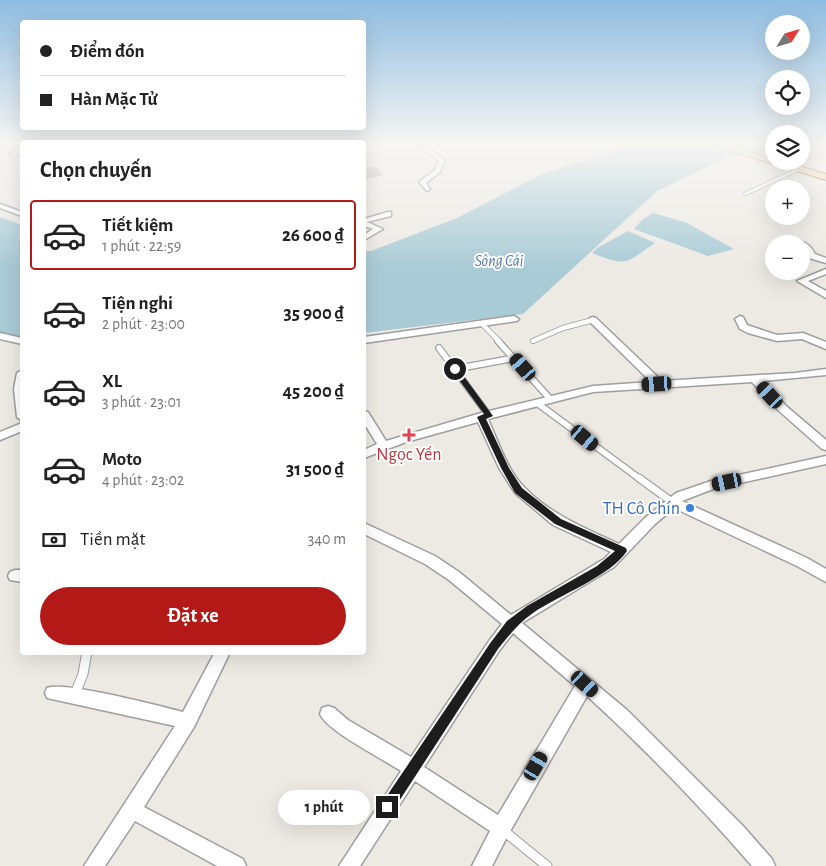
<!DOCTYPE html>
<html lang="vi">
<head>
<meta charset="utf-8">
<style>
  :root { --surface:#fff; --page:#f2f2f2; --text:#222; --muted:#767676; --line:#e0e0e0; --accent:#b31a17 }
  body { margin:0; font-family:"Alegreya Sans",sans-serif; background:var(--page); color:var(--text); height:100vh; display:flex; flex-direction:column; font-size:19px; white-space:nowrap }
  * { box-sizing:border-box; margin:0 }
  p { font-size:16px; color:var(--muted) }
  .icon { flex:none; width:28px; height:28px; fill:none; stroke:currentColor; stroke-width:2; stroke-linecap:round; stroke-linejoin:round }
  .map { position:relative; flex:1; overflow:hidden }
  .drawer { position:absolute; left:20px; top:140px; width:346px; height:515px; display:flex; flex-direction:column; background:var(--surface); border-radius:5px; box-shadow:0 5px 20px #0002 }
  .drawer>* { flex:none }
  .top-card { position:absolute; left:20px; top:20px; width:346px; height:110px; border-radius:5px; box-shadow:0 5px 20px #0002; display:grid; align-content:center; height:110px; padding:0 20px; background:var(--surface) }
  .needle { width:32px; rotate:53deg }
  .tools { position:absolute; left:765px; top:15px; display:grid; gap:10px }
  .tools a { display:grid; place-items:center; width:45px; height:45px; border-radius:50%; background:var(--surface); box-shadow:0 5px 20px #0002; font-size:25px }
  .end { position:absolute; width:22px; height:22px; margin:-11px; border:6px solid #1d1d1d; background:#fff; box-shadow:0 0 0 2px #fff }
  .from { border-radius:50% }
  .bubble { position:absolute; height:35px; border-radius:18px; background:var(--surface); box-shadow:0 5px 20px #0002; font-size:16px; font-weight:700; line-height:35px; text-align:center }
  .car { position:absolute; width:15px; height:30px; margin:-15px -8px; border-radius:6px; box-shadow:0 0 4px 1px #0007; background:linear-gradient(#222 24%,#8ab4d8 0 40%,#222 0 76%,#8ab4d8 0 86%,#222 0) }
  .top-card b { display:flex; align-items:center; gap:18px; height:48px; font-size:19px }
  .top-card b+b { border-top:1px solid var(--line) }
  .top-card i { width:12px; height:12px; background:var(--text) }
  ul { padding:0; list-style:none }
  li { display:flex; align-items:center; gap:15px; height:70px; margin:0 10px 8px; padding:0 10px; border:2px solid transparent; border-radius:5px }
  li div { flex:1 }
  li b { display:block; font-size:19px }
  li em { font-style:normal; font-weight:700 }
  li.active { border-color:var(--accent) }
  li>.icon { width:45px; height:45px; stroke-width:1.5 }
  h2 { padding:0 20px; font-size:22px; line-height:60px }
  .pay { display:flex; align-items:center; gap:12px; height:55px; padding:0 20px; font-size:19px }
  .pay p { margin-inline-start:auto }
  .cta { display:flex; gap:10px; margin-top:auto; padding:10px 20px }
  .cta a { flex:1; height:58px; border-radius:30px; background:var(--accent); color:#fff; font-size:20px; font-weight:700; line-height:58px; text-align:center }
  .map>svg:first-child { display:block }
</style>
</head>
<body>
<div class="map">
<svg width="826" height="866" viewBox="0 0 826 866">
  <rect width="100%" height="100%" fill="#edeae4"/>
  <!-- water -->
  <path fill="#a9cbd6" d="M630 146H774V151L729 156 657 191 523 314 364 333V251H371L457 218 542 174Z
    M653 213 685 222 734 249 708 256 634 229 642 220Z
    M0 217 22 225V337L0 333Z
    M628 231 655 243C624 264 628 267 592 253L597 248Z"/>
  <!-- building -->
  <path fill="#bdb6b1" stroke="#bdb2a8" d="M375 167 382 175 364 178V169Z"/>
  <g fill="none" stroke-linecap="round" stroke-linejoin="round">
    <!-- lane-far4 casing -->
    <g stroke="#9e9e9e" stroke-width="4.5">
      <path id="lane-far4" d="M745 194 799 169"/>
    </g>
    <!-- lane-far3 casing -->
    <g stroke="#9e9e9e" stroke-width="6">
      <path id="lane-far3" d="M482 324 500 342
        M533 341 563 328 593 320"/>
    </g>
    <!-- lane-far2 casing -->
    <g stroke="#9e9e9e" stroke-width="8">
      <path id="lane-far2" d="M498 341 551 400
        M439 348 489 416
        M455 369 515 358
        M537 403 640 479"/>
    </g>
    <!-- lane-far1 casing -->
    <g stroke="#9e9e9e" stroke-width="9">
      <path id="lane-far1" d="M639 478 672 502"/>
    </g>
    <!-- lane casing -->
    <g stroke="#9e9e9e" stroke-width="11">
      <path id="lane" d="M75 694 83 674 87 652
        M504 831 547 866"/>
    </g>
    <!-- street casing -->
    <g stroke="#9e9e9e" stroke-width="3">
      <path id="street" d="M417 146H425L445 160 440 172 426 183 430 189 427 191 419 182 435 170 439 161Z
        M22 150V154L12 156 9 154Z
        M0 204 22 212V216L0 208Z
        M388 212H391V216L367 222 383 229 364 240V235L373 229 364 226V219Z
        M798 242C807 241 812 248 815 254L826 258V263L809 258 806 250 801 248V244H797Z
        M826 269V274L808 281 826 291V298L797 281Z
        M514 316 519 319 517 321 364 343V337Z
        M740 316 743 317 747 325 777 335 803 333 826 342V349L802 339 777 341 748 333 740 329 735 319Z
        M593 317 596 318 662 381 795 373 826 369V375L763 381 786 406 826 440V450L822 449 778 410 752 382 593 392 488 419C498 441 507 470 524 487 551 515 585 528 619 544L645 518 676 493 711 481 826 456V464L713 489 682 501 807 558 826 569V582L797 566 674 508 655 524 614 567 522 623 627 710 743 826 772 859 775 866H752C701 807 645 749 587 696L508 835 492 866H472L490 831 415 781 360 866H339L401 771C383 759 327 731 320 714L322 708 328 706 334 708 348 720 411 757 489 641 502 624 449 580 425 564 364 534V523L435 556 459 572 511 615 604 559 611 552 553 525 515 493 499 468 478 422 406 442 364 458V450L377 444 364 423V412H368L386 441 481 413 593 386 651 382 590 322V318ZM513 633 575 686 498 815 424 767 499 651Z
        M0 333 22 338V344L0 339Z
        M22 370V421L17 417 14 389 17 373Z
        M22 423V431L0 440V432Z
        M15 570H22V582L10 580 8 576 10 572Z
        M215 652H230L194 727 144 807 243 859 246 866H217L135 821 105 866H84L175 726 47 698 45 693 47 688C65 681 159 706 183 712Z"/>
    </g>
    <!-- primary casing -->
    <g stroke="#856111" stroke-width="2">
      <path id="primary" d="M714 146H731L774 159V161H783L826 174V180Z"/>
    </g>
    <!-- lane-far4 -->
    <use href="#lane-far4" stroke="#fff" stroke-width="3"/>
    <!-- lane-far3 -->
    <use href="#lane-far3" stroke="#fff" stroke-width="4.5"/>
    <!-- lane-far2 -->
    <use href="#lane-far2" stroke="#fff" stroke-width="5.5"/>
    <!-- lane-far1 -->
    <use href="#lane-far1" stroke="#fff" stroke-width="7"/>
    <!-- lane -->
    <use href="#lane" stroke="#fff" stroke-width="9"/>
    <!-- street -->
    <use href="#street" fill="#fff" fill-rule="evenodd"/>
    <!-- primary -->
    <use href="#primary" fill="#f1d2a5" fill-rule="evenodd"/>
  </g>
  <!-- sky -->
  <linearGradient id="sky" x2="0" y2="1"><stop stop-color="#8fbde1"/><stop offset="0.54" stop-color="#f7f6f3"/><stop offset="1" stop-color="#f7f6f3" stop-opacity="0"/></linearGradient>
  <rect width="826" height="268" fill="url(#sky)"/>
  <!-- route -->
  <path fill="#1d1d1d" d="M452 367H457L493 416 486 419 509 468 522 488 561 519 626 548 627 551C611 576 559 595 533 613 519 623 509 635 498 649L392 812 387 814 382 812 380 807 382 803 491 642 507 621 527 606 597 566 615 551 555 524 515 493 501 468 477 417 484 414 451 369Z"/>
  <!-- markers -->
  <path fill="#e0444e" stroke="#fff" stroke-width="2" d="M406.5 427.5h5v5h5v5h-5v5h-5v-5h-5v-5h5z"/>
  <circle fill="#3f7fe0" stroke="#fff" stroke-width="2" cx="690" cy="508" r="5"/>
  <g text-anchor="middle" stroke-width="4" stroke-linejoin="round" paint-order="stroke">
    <!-- far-water labels -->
    <g font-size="16" font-style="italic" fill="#5579a1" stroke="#fff">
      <text x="499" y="266">Sông Cái</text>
    </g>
    <!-- health labels -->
    <g font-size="18" fill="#be3a42" stroke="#fff">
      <text x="409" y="460">Ngọc Yến</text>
    </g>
    <!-- shop labels -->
    <g font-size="18" fill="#366cbe" stroke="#fff" text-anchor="end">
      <text x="680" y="514">TH Cô Chín</text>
    </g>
  </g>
</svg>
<div class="tools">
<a><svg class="needle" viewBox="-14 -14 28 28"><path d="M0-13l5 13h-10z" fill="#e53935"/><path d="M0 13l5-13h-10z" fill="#767676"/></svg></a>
<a><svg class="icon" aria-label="locate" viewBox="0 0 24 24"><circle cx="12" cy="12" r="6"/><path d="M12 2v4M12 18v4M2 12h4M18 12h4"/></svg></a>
<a><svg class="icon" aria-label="layers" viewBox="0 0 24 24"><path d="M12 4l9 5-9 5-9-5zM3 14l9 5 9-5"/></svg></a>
<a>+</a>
<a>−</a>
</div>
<i class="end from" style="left:455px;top:369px"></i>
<i class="end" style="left:387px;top:807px"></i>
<div class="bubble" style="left:278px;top:790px;width:92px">1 phút</div>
<i class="car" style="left:523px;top:367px;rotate:319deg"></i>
<i class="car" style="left:657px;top:384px;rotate:267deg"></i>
<i class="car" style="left:770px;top:395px;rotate:317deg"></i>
<i class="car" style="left:585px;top:438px;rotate:130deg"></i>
<i class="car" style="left:727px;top:482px;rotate:258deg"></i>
<i class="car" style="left:585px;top:684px;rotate:132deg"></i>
<i class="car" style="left:536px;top:766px;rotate:30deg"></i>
<div class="top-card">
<b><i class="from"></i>Điểm đón</b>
<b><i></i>Hàn Mặc Tử</b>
</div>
<section class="drawer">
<h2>Chọn chuyến</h2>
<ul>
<li class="active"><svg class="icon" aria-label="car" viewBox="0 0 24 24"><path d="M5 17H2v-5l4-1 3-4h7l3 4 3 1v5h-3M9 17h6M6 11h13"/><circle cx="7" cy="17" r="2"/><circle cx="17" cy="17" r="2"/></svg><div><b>Tiết kiệm</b><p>1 phút · 22:59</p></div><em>26 600 ₫</em></li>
<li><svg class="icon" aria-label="car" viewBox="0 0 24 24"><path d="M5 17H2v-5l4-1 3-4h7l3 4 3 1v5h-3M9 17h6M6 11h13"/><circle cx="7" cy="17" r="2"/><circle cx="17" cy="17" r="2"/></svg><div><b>Tiện nghi</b><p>2 phút · 23:00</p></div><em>35 900 ₫</em></li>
<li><svg class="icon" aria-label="car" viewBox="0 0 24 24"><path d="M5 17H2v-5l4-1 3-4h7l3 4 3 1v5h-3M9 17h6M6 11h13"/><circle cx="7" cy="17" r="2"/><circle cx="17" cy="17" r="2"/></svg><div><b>XL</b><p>3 phút · 23:01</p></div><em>45 200 ₫</em></li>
<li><svg class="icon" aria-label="car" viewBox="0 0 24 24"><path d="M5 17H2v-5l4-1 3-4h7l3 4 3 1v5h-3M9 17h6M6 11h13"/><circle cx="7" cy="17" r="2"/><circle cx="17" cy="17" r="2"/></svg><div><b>Moto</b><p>4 phút · 23:02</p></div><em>31 500 ₫</em></li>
</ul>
<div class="pay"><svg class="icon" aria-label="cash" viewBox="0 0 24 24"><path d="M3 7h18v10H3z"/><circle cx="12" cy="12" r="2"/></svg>Tiền mặt<p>340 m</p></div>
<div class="cta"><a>Đặt xe</a></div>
</section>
</div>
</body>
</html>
